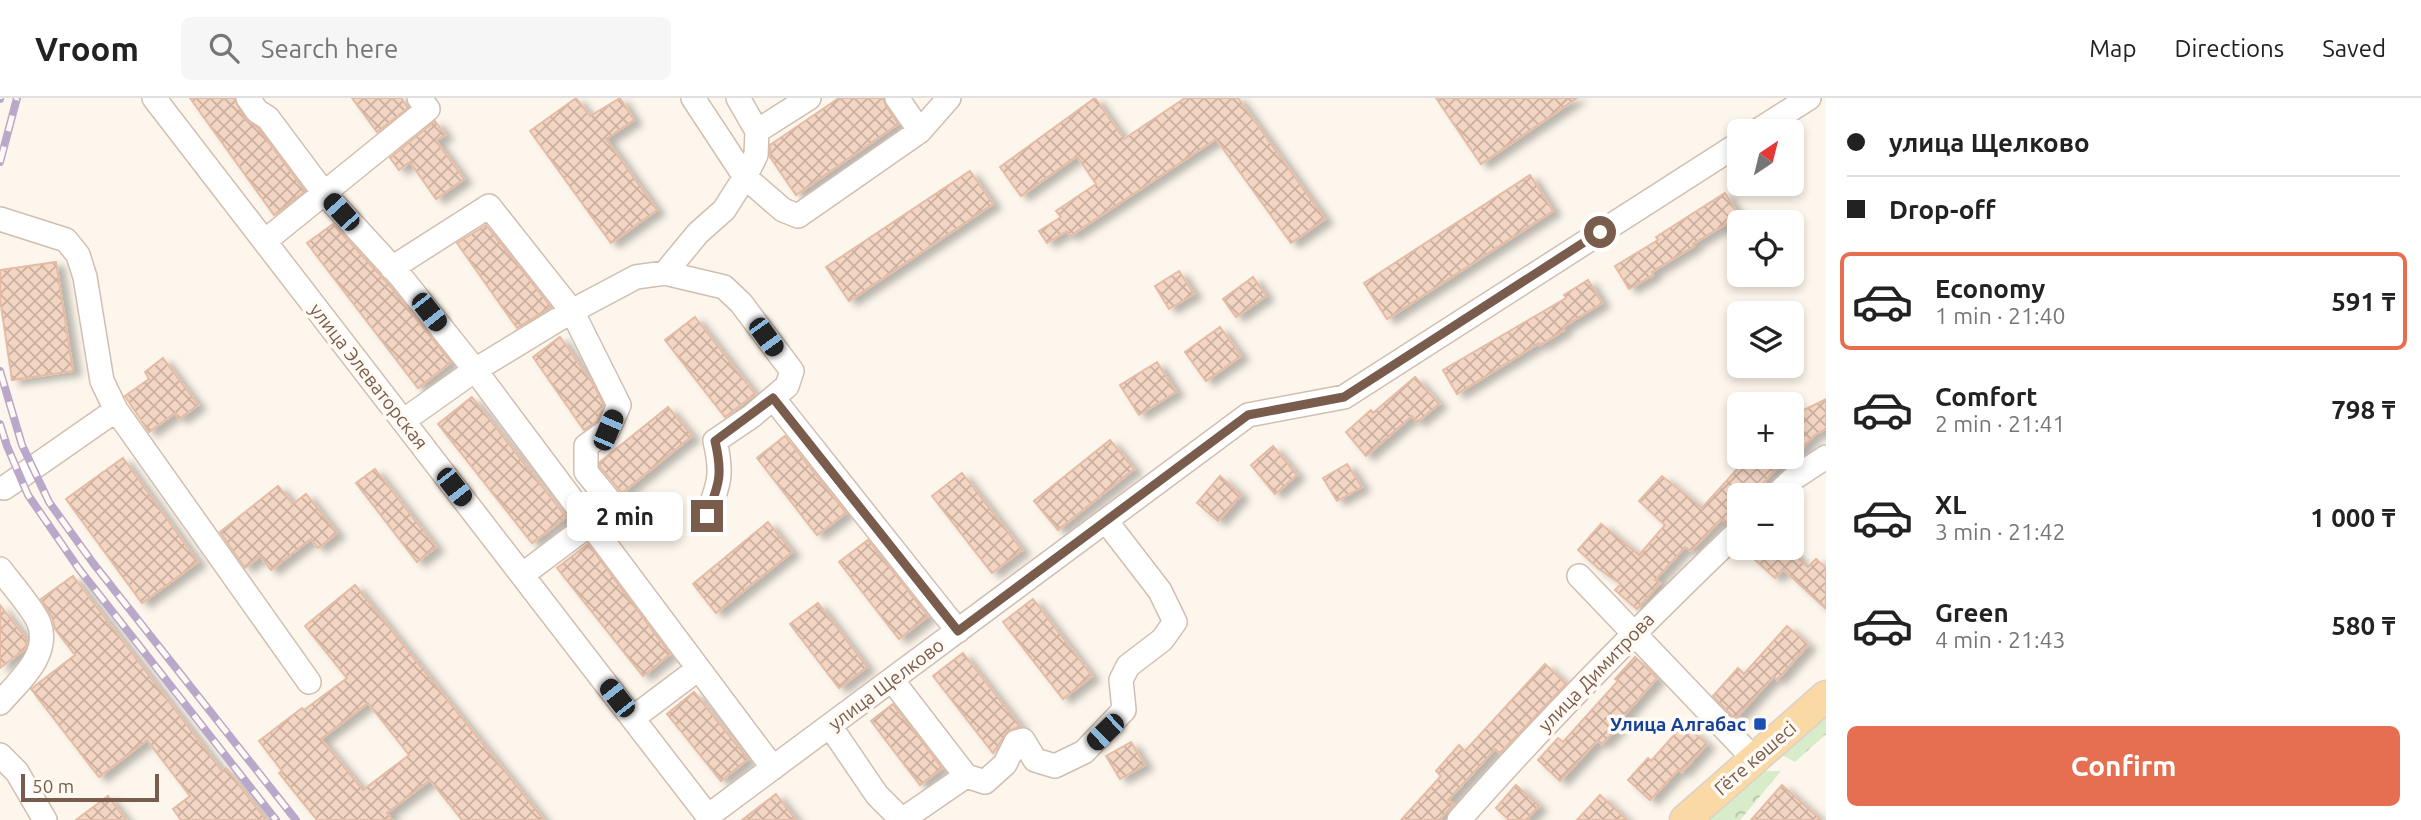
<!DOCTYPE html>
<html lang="en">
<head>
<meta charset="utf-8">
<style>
  :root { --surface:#fff; --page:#f6f6f6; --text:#222; --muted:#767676; --line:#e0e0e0; --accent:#e76f51 }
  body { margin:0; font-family:Ubuntu,sans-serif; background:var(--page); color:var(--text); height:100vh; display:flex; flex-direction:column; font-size:26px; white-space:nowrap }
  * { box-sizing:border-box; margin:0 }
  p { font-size:23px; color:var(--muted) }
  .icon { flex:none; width:38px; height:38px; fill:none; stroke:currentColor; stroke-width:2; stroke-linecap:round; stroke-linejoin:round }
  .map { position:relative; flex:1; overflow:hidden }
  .sheet { display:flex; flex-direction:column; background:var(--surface); width:595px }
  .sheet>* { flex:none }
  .hud { display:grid; align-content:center; height:154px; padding:0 21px; background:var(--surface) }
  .needle { width:46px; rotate:35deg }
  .tools { position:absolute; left:1727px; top:21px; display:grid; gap:14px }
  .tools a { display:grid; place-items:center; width:77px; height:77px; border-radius:10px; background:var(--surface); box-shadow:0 4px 10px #0003; font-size:35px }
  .scale { position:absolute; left:21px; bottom:18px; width:138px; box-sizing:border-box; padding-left:7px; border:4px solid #7a5c4d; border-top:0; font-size:19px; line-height:24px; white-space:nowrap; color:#7a5c4d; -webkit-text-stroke:5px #fffaf3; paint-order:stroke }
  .end { position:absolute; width:32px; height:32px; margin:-16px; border:9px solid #7a5c4d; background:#fff; box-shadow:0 0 0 4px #fff }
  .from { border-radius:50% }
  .bubble { position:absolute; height:49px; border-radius:10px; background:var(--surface); box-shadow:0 4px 10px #0003; font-size:23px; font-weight:600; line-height:49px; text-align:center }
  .car { position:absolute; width:21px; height:42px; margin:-21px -10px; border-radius:9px; box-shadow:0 0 5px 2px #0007; background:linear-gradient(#222 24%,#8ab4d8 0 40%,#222 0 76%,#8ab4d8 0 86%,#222 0) }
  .hud b { display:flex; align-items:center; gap:24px; height:66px; font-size:26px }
  .hud b+b { border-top:2px solid var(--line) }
  .hud i { width:18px; height:18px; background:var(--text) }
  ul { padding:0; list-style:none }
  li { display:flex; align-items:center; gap:21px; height:98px; margin:0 14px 10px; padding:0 7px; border:4px solid transparent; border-radius:10px }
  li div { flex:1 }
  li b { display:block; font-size:26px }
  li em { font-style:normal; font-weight:600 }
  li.selected { border-color:var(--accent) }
  li>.icon { width:63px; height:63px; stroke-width:1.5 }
  .button { display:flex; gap:14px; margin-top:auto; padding:14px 21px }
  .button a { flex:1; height:80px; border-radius:10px; background:var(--accent); color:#fff; font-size:28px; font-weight:600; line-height:80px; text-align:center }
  header { display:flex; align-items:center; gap:42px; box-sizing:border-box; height:98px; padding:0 35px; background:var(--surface); border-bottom:2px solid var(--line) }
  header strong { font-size:33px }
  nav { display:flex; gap:38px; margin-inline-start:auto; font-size:24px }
  .search { width:490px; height:63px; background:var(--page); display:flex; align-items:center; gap:18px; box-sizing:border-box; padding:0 24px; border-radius:10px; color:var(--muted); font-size:26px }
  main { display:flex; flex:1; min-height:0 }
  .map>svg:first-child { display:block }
</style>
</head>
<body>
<header>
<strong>Vroom</strong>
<div class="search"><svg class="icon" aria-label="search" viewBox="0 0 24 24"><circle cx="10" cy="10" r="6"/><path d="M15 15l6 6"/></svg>Search here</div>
<nav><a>Map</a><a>Directions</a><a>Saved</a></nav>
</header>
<main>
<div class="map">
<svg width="1826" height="722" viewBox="0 0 1826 722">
  <defs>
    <pattern id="forest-crowns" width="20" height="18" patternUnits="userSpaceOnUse" patternTransform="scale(1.75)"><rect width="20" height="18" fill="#d8ecc9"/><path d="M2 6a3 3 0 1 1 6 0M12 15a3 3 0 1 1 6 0" fill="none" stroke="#b4c2a5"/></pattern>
    <pattern id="building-cross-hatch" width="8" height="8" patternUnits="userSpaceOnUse" patternTransform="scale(1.75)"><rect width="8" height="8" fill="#f3d5c3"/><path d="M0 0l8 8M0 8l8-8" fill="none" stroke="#cab0a1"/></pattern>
    <filter id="shadow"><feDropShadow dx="8" dy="4.5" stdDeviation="3.5" flood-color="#0004"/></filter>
  </defs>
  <rect width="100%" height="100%" fill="#fdf6ec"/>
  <!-- forest -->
  <path fill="url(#forest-crowns)" d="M1826 614V636L1795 664 1776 654Z
    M1749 673H1781L1740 722H1696Z"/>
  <!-- building -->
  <path fill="url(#building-cross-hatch)" stroke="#e6bba3" stroke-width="2" fill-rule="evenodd" filter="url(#shadow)" d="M190 0H234L245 21 258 30 305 93 274 117Z
    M352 0H401L408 10 377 34Z
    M576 0 590 18 620 0 634 22 606 41 657 112 611 145 530 33Z
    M839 0H883L886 8 898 26 796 97 770 59V47Z
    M1095 0 1124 41 1185 0H1238L1325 121 1291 145 1216 41 1070 138 1067 133 1047 145 1039 133 1061 119 1056 113 1096 86 1077 58 1021 98 1000 69Z
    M1436 0H1577L1481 66Z
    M435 23 445 37 436 43 464 81 436 101 410 64 399 72 390 60Z
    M970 73 993 106 849 203 826 169Z
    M1530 77 1553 113 1387 221 1364 185Z
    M1725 95 1739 118 1693 146 1694 148 1652 174 1653 177 1629 191 1615 168 1658 142 1656 139Z
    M333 126 390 188 451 264 418 290 307 145Z
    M486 127 551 209 517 230 457 145Z
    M56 164 73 273 12 282 0 201V172Z
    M1179 173 1194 196 1169 211 1155 188Z
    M1253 179 1266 198 1236 219 1223 201Z
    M1588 182 1602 205 1563 229 1564 232 1540 247 1539 245 1457 296 1443 272 1566 200 1564 197Z
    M695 219 755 296 725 319 665 242Z
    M1220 229 1241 258 1206 283 1185 254Z
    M560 239 593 286 604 307 597 323 584 332 533 259Z
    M163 260 198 307 179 321 175 315 149 334 125 298 149 281 145 274Z
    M1157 264 1176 294 1139 317 1120 287Z
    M1415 279 1439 306 1417 324 1412 318 1366 358 1346 334 1371 312 1373 315Z
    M472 299 566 419 532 445 438 326Z
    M1826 301V331L1814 337 1792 361V306L1800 314Z
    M668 309 692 338 622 395 600 369V364Z
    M785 338 846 415 817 437 757 360Z
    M1110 342 1134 371 1058 432 1034 403Z
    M1273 348 1297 377 1275 396 1251 367Z
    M1748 359H1787L1752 397H1740V411L1727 425 1721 421 1691 453 1685 449 1655 482 1660 485 1637 511 1615 492 1621 486 1599 471 1578 452 1601 426 1639 457 1665 427 1639 403 1662 378 1702 410Z
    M123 360 198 464 142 505 66 401Z
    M1347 366 1362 389 1337 403 1323 380Z
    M375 371 436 449 417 464 356 385Z
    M962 375 1022 452 992 475 932 398Z
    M1220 378 1241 397 1218 423 1197 405Z
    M278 388 293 406 306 396 337 435 318 450 311 441 271 472 260 458 245 470 220 434Z
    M768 424 792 454 716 515 693 486Z
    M868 442 928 518 899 541 839 464Z
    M588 446 670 556 643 578 557 470Z
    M1761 450H1787L1808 469 1816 461 1826 470V511L1783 471 1775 480 1752 459Z
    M73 478 222 673 226 670 266 722H181L173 711 190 698 147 642 99 679 31 591 75 557 55 531 52 519 41 501Z
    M355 487 544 722H462L430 682 387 715 392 722H317L279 675 282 673 259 643 302 610 304 612 347 580 305 528ZM368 605 409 657 363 692 321 641Z
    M1033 501 1092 578 1063 601 1003 524Z
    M818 505 867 569 839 590 790 526Z
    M0 507 27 542 25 551 0 570Z
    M1787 528 1808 547 1777 582 1774 578 1735 621 1713 598 1738 570 1744 576Z
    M963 555 1020 628 1007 634 993 655 933 578Z
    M1635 559 1657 580 1620 622 1623 624 1602 646 1598 642 1560 683 1538 662 1558 640 1563 644 1618 583 1615 581Z
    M1545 566 1566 586 1500 655 1495 651 1448 702 1454 706 1439 722H1401L1441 678 1436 673 1459 647 1465 653Z
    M694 594 748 661 721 683 667 616Z
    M893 606 942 670 920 687 871 623Z
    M1684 626 1707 646 1682 674 1679 671 1650 702 1628 682 1648 660 1651 663Z
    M1131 644 1145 667 1120 681 1106 658Z
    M1516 687 1539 708 1526 722H1509L1496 710Z
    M1782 687 1821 722H1751Z
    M776 696 796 722H742Z
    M1600 697 1627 722H1577Z
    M108 698 126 722H76Z"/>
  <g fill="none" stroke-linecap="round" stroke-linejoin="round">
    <!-- minor casing -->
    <g stroke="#d1beb0" stroke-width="26">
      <path id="minor" d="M154 0 711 722
        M248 0 257 13 268 20 324 95 401 179 475 272 773 670
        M693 0 745 79
        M738 0 757 33 809 0
        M897 0 920 33
        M1757 33 1809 0
        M745 79 756 57 757 33
        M0 121 66 142 78 157 85 179 102 283 116 312
        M265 143 428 11 419 0
        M392 170 489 108 572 213 619 307 608 332 586 348V374L614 408 522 477
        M665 175 698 135 724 112 745 79 783 112 798 118 920 33 949 0
        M773 300 958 533
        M403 323 475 272 572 213 636 179 665 175 724 189 741 205 792 273 787 288 752 318 715 343C723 377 719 386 707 418
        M4 390 116 312 309 584
        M1776 397 1794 380 1826 359
        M0 471C9 483 35 513 39 525 51 557 19 583 0 605
        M1579 478 1754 661
        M633 620 698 571
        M830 628 877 697 902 722 966 678 892 582
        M0 657 17 674 45 722
        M966 678 985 684 1005 666 1016 644 1023 642 1035 662 1055 668 1084 654 1124 612 1121 582 1128 568 1162 542 1175 524 1160 493 1106 423
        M708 718 1248 317 1344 299 1740 45
        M1459 722C1548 621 1642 526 1740 432"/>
    </g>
    <!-- major casing -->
    <g stroke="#dad1cd" stroke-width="33">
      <path id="major" d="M1685 722 1826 598"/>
    </g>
    <!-- minor -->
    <use href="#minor" stroke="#fff" stroke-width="23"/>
    <!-- major -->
    <use href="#major" stroke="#fbd9a5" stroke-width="30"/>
    <!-- rail casing -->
    <g stroke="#b9a8c9" stroke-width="8">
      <path id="rail" d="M0 1V0
        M0 64 17 0
        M0 273 22 347 49 404 93 465 296 722
        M0 326 7 348 28 397 79 471 276 722"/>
    </g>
    <!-- rail -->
    <use href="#rail" stroke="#fffaf3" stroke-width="5" stroke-dasharray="16" stroke-linecap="butt"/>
  </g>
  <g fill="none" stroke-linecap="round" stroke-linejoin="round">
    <!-- route -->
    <path stroke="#7a5c4d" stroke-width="9" d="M707 418C719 386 723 377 715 343L773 300 958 533 1248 317 1344 299 1600 134"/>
  </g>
  <!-- markers -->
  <rect fill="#1a4fb4" stroke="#fffaf3" stroke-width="2.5" x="1753" y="619" width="14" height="14" rx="3.5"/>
  <g text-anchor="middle" stroke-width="7" stroke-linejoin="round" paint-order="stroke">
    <!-- street labels -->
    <g font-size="19" fill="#7a5c4d" stroke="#fffaf3">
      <text transform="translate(369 278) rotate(52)" y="7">улица Элеваторская</text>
      <text transform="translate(1596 574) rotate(-46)" y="7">улица Димитрова</text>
      <text transform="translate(886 586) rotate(-37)" y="7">улица Щелково</text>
      <text transform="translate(1755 660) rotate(-41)" y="7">Гёте көшесі</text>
    </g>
    <!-- transit labels -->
    <g font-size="19" font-weight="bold" fill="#164399" stroke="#fffaf3" text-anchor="end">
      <text x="1746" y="633">Улица Алгабас</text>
    </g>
  </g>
</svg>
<div class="tools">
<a><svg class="needle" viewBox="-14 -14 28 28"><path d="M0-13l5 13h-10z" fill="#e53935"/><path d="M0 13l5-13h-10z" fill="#767676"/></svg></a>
<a><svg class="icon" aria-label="locate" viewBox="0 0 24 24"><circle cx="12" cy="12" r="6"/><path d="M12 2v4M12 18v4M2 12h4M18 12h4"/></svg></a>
<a><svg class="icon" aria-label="layers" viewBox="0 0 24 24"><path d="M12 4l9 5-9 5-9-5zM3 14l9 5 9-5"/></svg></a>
<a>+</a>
<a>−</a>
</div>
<div class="scale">50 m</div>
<i class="end from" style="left:1600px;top:134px"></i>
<i class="end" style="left:707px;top:418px"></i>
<div class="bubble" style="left:567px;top:394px;width:116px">2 min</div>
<i class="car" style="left:341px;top:114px;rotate:318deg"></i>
<i class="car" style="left:429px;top:214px;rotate:142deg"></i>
<i class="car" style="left:766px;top:239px;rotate:144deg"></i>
<i class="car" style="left:608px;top:332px;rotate:23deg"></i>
<i class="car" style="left:454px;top:389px;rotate:142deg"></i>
<i class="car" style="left:617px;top:600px;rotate:322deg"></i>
<i class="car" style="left:1105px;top:634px;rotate:226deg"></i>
</div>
<section class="sheet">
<div class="hud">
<b><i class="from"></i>улица Щелково</b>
<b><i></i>Drop-off</b>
</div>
<ul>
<li class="selected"><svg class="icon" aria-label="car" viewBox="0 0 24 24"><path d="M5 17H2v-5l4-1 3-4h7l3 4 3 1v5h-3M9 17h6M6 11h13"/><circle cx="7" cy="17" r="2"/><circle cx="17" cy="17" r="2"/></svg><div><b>Economy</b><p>1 min · 21:40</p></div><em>591 ₸</em></li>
<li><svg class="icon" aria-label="car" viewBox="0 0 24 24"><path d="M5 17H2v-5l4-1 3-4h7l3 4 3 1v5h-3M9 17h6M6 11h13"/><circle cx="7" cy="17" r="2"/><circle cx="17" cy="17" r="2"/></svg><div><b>Comfort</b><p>2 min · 21:41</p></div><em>798 ₸</em></li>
<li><svg class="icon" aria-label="car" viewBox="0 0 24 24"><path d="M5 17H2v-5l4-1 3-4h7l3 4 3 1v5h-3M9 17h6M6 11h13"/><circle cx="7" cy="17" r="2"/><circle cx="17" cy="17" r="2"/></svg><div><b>XL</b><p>3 min · 21:42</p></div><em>1 000 ₸</em></li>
<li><svg class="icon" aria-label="car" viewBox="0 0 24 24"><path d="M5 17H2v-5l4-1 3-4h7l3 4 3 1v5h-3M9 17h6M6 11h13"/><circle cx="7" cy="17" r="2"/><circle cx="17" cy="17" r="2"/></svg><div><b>Green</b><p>4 min · 21:43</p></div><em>580 ₸</em></li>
</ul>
<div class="button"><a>Confirm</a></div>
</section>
</main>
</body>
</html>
